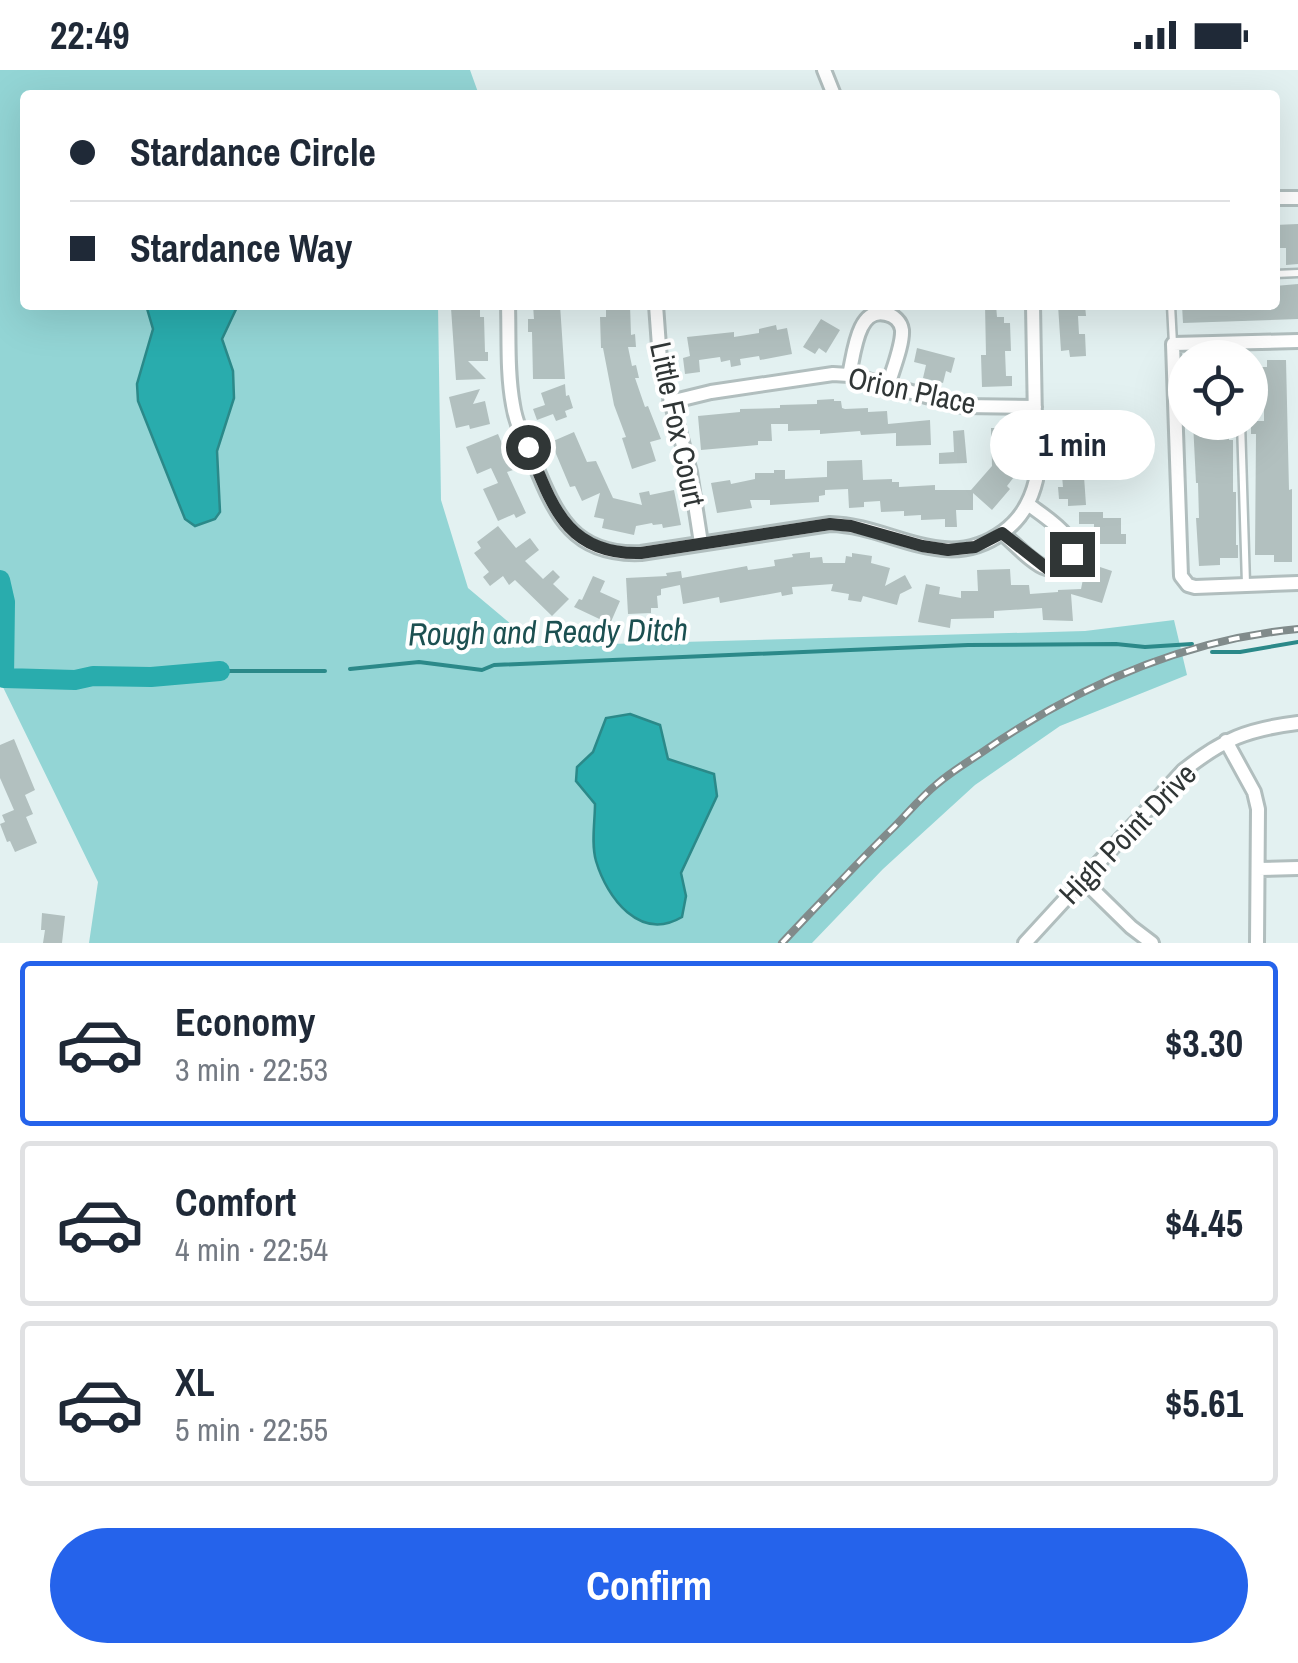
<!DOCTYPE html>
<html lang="en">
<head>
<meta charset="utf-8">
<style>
  :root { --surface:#fff; --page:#f6f6f7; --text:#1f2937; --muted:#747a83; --line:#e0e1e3; --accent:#2563eb }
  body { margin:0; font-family:"Archivo Narrow",sans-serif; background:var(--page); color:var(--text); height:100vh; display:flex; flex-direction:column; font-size:38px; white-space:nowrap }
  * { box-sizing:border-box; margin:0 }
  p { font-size:32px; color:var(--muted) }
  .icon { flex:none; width:55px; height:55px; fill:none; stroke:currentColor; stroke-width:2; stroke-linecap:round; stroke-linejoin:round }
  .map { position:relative; height:873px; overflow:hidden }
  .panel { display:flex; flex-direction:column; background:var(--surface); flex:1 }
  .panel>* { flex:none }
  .hud { position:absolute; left:20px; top:20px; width:1260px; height:220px; border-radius:10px; box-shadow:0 10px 40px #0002; display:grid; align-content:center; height:220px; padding:0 50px; background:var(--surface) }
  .controls { position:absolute; left:1168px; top:270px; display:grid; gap:20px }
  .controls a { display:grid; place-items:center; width:100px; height:100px; border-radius:50%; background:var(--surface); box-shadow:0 10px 40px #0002; font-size:50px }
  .end { position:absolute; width:45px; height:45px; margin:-22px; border:12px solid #303636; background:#fff; box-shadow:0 0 0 5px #fff }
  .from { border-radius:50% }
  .bubble { position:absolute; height:70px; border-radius:35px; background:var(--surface); box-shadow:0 10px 40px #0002; font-size:32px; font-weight:800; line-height:70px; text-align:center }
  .hud b { display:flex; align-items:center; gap:35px; height:95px; font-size:38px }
  .hud b+b { border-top:2px solid var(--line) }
  .hud i { width:25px; height:25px; background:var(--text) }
  ul { padding:18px 0 0; list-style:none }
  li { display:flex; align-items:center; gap:30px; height:165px; margin:0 20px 15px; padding:0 30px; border:5px solid var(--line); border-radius:10px }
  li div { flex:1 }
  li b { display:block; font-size:38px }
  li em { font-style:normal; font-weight:800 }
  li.on { border-color:var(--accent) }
  li>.icon { width:90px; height:90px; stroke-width:1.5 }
  .primary-button { display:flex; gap:20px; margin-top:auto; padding:20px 50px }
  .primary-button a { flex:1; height:115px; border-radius:60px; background:var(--accent); color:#fff; font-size:40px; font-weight:800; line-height:115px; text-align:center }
  .status { display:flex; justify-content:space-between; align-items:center; height:70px; padding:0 50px; background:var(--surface); direction:ltr }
  .status svg { height:28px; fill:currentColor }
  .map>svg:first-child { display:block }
</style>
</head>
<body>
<div class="status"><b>22:49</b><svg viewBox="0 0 49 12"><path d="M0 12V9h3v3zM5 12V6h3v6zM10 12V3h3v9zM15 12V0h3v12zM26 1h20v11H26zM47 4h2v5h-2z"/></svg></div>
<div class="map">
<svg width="1298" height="873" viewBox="0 0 1298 873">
  <rect width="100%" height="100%" fill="#e3f1f1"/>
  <!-- green -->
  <path fill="#93d5d5" d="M0 0H470L479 25H25V235H438L441 430 468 518 537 576 1085 561 1174 550 1187 605 1060 656 975 715 883 799 812 873H89L98 812 0 611Z"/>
  <!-- water -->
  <path fill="#29acad" stroke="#2b8989" stroke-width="2.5" d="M146 235H238L222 269 233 301 234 328 217 381 220 442 215 449 195 456 185 449 138 331 137 314 153 259Z
    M630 644 660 655 668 689 714 704 717 726 681 803 686 826 682 847C640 872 607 828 596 791 591 774 595 751 595 734L576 711 577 697 593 682 606 648Z"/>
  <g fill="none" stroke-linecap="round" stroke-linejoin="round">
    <!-- stream -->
    <path stroke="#2b8989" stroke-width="4" d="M1212 582H1240L1298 572
      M350 599 419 592 482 600 494 595 968 575 1116 574 1145 577 1192 574
      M220 601H325"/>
    <!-- river -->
    <path stroke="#29acad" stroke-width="20" d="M0 510 5 532 4 608 75 610 93 606 151 607 220 601"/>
  </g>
  <!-- building -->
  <path fill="#b2c0bf" d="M1298 154V194L1286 195V178H1275V155Z
    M1298 214V249L1183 253 1182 235H1275V216Z
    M533 235H560L565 309H533L532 262H528V249H534Z
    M606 235H630L631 265 635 264 636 277H628L632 296 636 295 639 308H635L645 337 648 336 661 369 650 372 656 391 632 399 622 368 626 367 614 335 603 278H601L600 247H606Z
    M985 235H996L997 247H1004V253H1010L1011 281H1005L1006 306H1012V316L982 317 981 285H986Z
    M1058 235H1085L1086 246H1078L1079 264H1085L1086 286 1070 287 1069 280 1061 281Z
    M480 237V247H484L485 282H488V291H468L486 309 456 310 451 238Z
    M821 249 840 260 826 283 819 278 815 284 803 277Z
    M776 255 777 260 787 258 792 284 760 290 759 286 740 289 741 295 731 297 730 290 721 292 720 287 699 290 700 302 685 304 683 288 690 286 687 267 734 262V267L759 263V259Z
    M917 278 955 288 951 303 946 301 943 313 923 308 926 295 914 292Z
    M1267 290H1286L1289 420 1292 419V492H1274V485H1255L1256 364H1251V351H1264V331H1250L1251 297H1267Z
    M565 314 566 326 569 325 573 338 565 341 567 347 556 351 553 344 537 350 533 339 545 335 541 323Z
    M480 319 473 334 485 331 490 354 470 359 469 355 456 358 449 327Z
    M834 329V331H841L842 338 845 339 868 338V342L887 341 888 354 930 350 931 375 896 376V363L861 365 860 361 820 364V360L788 361V354H771L772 371H758V375L701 380 698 346 740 342V339L780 338V335L817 334V330Z
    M1193 352H1229V370H1233V422H1236V475H1238V488H1220V495L1199 496 1196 448H1199L1198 413H1196Z
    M1105 356 1106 386H1094L1095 392H1083L1086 435 1068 436V429H1059L1058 417H1063L1062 406H1068L1067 380H1062L1058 358Z
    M991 358H1016V370H1012L1013 388H993L1014 407 1007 416 1010 419 992 440 973 423V440H956L957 457H945V449L921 450V445L904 446V441L881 442 880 431 864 432V437L849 438 848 419 825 420V425L819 426V432L770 435V430H750L752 438 717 443 711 413 730 410 731 414 755 409V403H774V400H785V409L827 407V391L862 390 863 410 892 409V412H899V417L935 415V420H971L992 396Z
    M964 360 967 393 939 394V383L954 382 953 361Z
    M574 362 587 392 596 391 613 428 642 435 639 423 649 421 650 425 674 420 681 455 663 458 662 454 653 455 652 453 636 456 634 465 602 458 604 449 594 447 600 423 582 431 575 416 570 417 551 372Z
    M498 364 513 400 507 402 526 443 516 448 514 444 498 451 483 419 498 413 491 398 477 404 466 377Z
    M1079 442H1103V448H1121V464H1126V474H1094V454H1079Z
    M498 456 516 478 530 468 539 480 525 491 543 509 553 500 560 507 553 514 569 529 552 546 515 510 509 515 503 506 490 516 483 507 489 502 474 483 481 478 477 472Z
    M810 482V488L822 487 823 493H845L846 486 852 487V483L872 486 871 493 890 498 885 516 905 505 912 518 900 524 897 535 863 526 861 532 848 530 849 524 831 521 833 514 792 517 793 524 782 526 781 522 720 533 719 527 683 534 680 515 661 519V525L657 526 658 538H651V543L628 544 626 508 667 506 666 503 681 501 682 508 747 496 748 500 775 496 774 490 793 487 792 484Z
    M1100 497 1112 501 1102 533 1071 524 1073 551 1043 550 1042 538 994 541V548L951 549 950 558 918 552 926 514 940 517 939 524 961 528V521H978L977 500 1010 499 1011 515H1029L1030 524 1058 522V520L1081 519 1083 509 1088 511 1092 498 1099 500Z
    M593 506 605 511 600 522 620 531 610 554 574 537 579 529 582 530Z
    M14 669 35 720 25 725 33 744 26 747 37 773 15 782 10 771 7 772 0 754 5 752 2 745 14 740 0 708V675Z
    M42 843 65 846 62 873H43L45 860H41Z"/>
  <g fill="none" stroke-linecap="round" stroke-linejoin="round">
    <!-- lane casing -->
    <g stroke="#b1bebe" stroke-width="11">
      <path id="lane" d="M1275 204 1298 203
        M1171 235 1173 274
        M1241 352 1246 514"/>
    </g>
    <!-- street casing -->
    <g stroke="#b1bebe" stroke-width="18">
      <path id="street" d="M824 0 834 25
        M1275 128H1298
        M508 235C509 268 507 303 513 335 516 355 526 374 534 392 556 446 574 486 641 483L830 454C891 455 945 505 1003 462 1020 450 1031 431 1036 410L1033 235
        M656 235 660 290 690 402 701 473
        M1298 271 1173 274 1181 506 1188 515 1195 517 1298 513
        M849 305C854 285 857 236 886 244 894 245 901 252 902 260 903 275 892 301 888 316
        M670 332 711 322 833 304 849 305 963 336 1035 337
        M1002 463C1013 472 1033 494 1046 498 1053 501 1062 498 1068 493 1087 471 1043 446 1028 434
        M1226 671 1254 722 1258 739 1257 873
        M1258 799 1298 798
        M1083 810 1131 857 1152 873
        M1025 873 1183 701C1223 669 1248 659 1298 653"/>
    </g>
    <!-- lane -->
    <use href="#lane" stroke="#fff" stroke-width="6"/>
    <!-- street -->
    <use href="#street" stroke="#fff" stroke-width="12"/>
    <!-- rail casing -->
    <g stroke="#818b8b" stroke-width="8">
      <path id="rail" d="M782 873C819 834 855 795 894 757 908 743 921 727 937 714 951 702 966 693 981 683 1076 617 1182 570 1298 559"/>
    </g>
    <!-- rail -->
    <use href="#rail" stroke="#fff" stroke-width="4" stroke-dasharray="11" stroke-linecap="butt"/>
  </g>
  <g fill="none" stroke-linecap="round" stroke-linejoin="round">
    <!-- route -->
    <path stroke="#303636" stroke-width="12" d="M528 377C552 435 566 485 641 483L830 454 851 456 922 476 948 480 975 477 1002 463 1048 499 1063 496 1072 484"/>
  </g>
  <g text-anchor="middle" stroke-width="8" stroke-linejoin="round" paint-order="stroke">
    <!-- street labels -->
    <g font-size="30" fill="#303636" stroke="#fff">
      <text transform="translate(912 321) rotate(12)" y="10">Orion Place</text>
      <text transform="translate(677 354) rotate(78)" y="10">Little Fox Court</text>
      <text transform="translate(1128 764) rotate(-46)" y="10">High Point Drive</text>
    </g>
    <!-- water labels -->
    <g font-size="32" font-style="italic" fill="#1c5051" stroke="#fff">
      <text transform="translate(548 562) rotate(-1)" y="11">Rough and Ready Ditch</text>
    </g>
  </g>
</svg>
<div class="controls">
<a><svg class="icon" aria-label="locate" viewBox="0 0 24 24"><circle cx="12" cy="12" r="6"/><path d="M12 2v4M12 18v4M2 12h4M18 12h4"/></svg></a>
</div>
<i class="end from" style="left:528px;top:377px"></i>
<i class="end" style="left:1072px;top:484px"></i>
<div class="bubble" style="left:990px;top:340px;width:165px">1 min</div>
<div class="hud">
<b><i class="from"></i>Stardance Circle</b>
<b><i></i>Stardance Way</b>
</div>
</div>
<section class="panel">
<ul>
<li class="on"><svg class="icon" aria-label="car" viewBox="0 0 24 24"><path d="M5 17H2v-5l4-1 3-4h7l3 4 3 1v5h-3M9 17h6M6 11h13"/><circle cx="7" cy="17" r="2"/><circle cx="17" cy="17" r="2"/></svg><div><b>Economy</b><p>3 min · 22:53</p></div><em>$3.30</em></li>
<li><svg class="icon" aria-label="car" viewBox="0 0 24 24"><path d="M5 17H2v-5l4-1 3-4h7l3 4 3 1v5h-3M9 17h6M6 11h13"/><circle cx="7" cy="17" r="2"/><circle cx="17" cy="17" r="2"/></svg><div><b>Comfort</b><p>4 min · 22:54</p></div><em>$4.45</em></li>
<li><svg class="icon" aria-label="car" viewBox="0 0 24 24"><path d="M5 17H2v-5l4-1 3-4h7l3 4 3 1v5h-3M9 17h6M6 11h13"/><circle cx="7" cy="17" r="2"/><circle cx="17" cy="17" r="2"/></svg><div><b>XL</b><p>5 min · 22:55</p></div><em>$5.61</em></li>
</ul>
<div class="primary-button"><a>Confirm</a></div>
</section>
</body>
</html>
